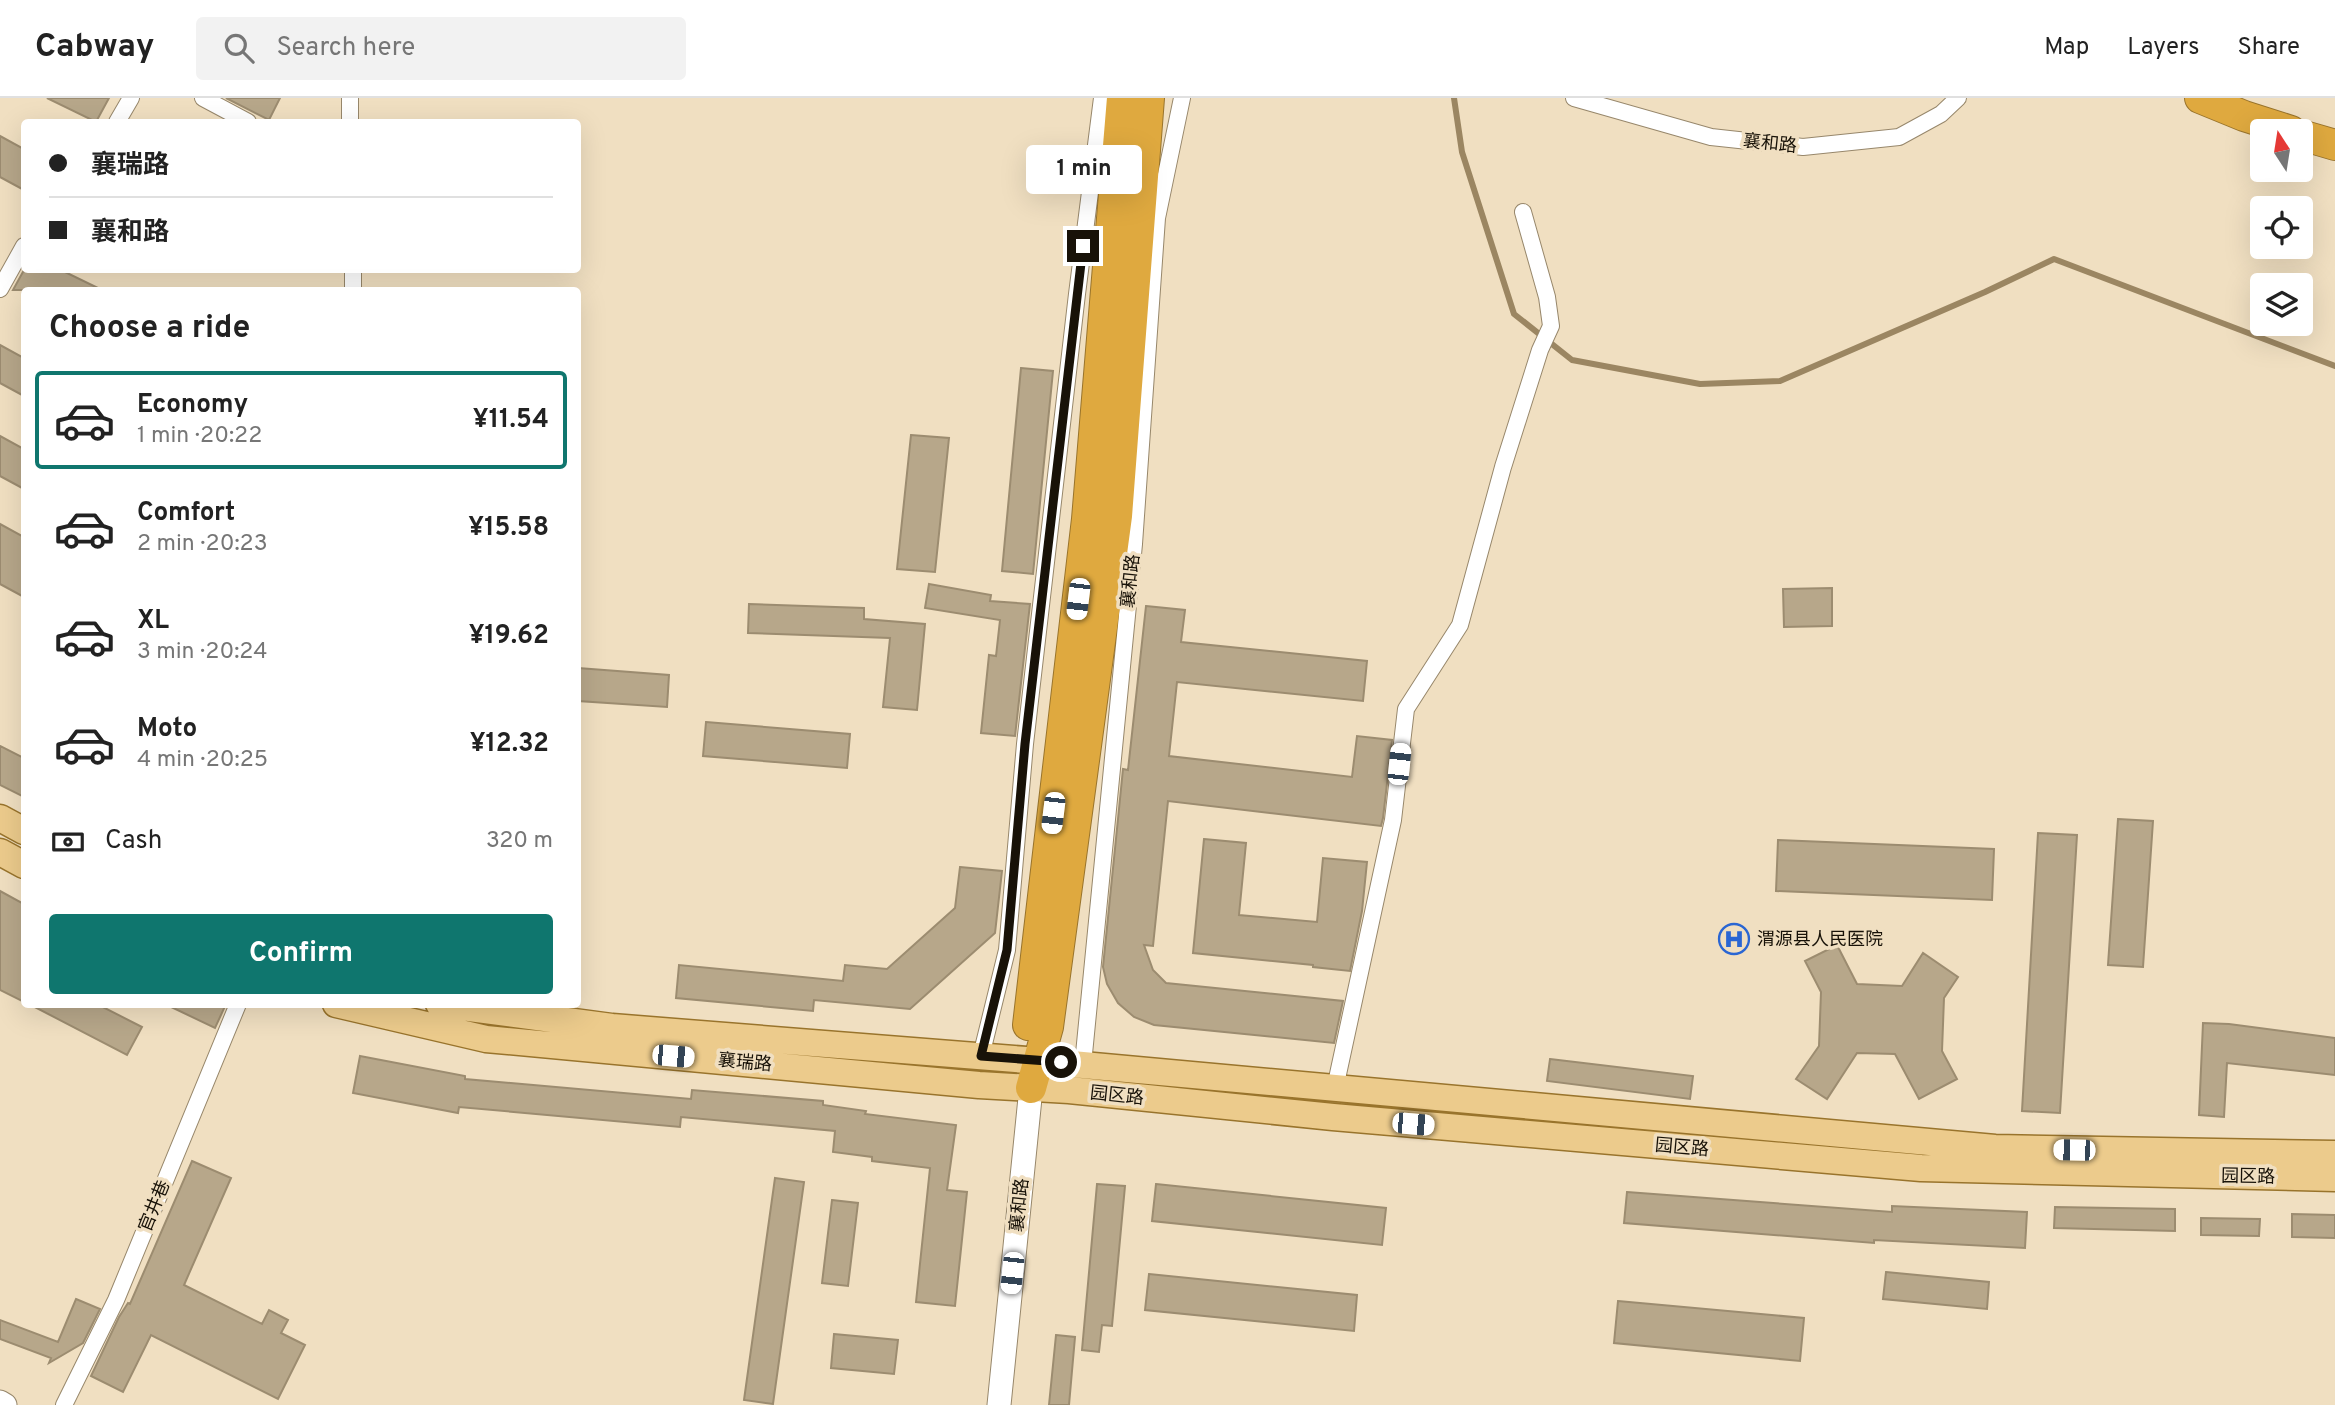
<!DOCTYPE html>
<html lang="en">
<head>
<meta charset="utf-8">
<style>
  :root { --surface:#fff; --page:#f2f2f2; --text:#222; --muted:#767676; --line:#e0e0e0; --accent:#0f766e }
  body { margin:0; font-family:Overpass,"Noto Sans SC",sans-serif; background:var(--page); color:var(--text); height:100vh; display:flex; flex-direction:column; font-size:26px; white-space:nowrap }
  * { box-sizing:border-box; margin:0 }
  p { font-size:23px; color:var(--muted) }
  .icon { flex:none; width:38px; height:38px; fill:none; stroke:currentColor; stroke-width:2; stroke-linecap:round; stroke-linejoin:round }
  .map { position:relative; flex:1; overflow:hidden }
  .panel { position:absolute; left:21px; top:189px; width:560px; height:721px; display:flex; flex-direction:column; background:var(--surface); border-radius:7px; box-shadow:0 7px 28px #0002 }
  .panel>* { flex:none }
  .guide { position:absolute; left:21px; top:21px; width:560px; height:154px; border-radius:7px; box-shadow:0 7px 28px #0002; display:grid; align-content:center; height:154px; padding:0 28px; background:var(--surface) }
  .needle { width:46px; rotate:348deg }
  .buttons { position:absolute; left:2250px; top:21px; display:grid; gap:14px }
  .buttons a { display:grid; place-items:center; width:63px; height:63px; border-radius:7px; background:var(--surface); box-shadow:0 7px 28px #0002; font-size:35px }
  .end { position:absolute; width:32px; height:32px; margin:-16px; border:9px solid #181208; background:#fff; box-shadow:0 0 0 4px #fff }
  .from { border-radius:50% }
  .bubble { position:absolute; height:49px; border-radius:7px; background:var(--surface); box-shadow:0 7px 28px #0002; font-size:23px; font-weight:700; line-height:49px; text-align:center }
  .car { position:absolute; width:21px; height:42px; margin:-21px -10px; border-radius:9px; box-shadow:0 0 5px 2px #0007; background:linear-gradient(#fff 24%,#345 0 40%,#fff 0 76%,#345 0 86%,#fff 0) }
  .guide b { display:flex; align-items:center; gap:24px; height:66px; font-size:26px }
  .guide b+b { border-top:2px solid var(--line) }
  .guide i { width:18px; height:18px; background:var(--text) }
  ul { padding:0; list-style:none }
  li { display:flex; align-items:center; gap:21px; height:98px; margin:0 14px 10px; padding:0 14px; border:4px solid transparent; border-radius:7px }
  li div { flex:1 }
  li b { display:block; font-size:26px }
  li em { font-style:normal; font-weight:700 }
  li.selected { border-color:var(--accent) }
  li>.icon { width:63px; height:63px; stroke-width:1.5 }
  h2 { padding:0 28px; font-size:32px; line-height:84px }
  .pay { display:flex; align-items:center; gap:18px; height:77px; padding:0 28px; font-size:26px }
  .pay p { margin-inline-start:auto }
  .primary-button { display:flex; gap:14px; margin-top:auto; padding:14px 28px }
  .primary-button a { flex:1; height:80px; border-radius:7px; background:var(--accent); color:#fff; font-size:28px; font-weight:700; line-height:80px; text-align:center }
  header { display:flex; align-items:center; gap:42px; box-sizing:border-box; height:98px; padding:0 35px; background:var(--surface); border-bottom:2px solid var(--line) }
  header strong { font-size:33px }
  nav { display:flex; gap:38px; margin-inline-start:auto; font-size:24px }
  .search { width:490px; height:63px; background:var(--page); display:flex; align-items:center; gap:18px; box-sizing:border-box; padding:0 24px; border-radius:7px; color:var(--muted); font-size:26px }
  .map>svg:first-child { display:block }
</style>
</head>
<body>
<header>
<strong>Cabway</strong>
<div class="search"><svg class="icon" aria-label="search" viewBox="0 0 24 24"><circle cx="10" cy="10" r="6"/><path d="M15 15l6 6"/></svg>Search here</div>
<nav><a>Map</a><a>Layers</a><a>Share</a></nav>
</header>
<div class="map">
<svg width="2335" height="1307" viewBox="0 0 2335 1307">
  <rect width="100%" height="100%" fill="#f0dfc1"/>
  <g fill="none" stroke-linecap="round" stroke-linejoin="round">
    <!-- stream -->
    <path stroke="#9b8662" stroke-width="6" d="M1454 0 1462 54 1514 216 1572 262 1700 286 1780 283 1985 194 2054 161 2335 268"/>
  </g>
  <!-- building -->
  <path fill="#b7a78a" stroke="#9c8c70" stroke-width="2" d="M47 0H109L96 24Z
    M226 0H280L269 22Z
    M0 38 24 51V92L0 79Z
    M24 172H61L102 192H13Z
    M0 247 24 260V298L0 285Z
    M1021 270 1053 273 1033 476 1002 473Z
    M911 337 949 340 935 474 897 471Z
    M0 338 24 351V391L0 378Z
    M0 426 24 439V499L0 486Z
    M929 486 991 497 990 503 1030 506 1015 638 981 635 989 557 996 558 1000 522 925 510Z
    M1832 490V528L1784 529 1783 491Z
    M749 506 864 510V521L925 526 917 612 883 609 890 540 748 535Z
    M1146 508 1185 512 1181 544 1367 563 1363 603 1177 584 1169 658 1352 679 1357 638 1392 642 1383 720 1381 728 1168 703 1153 848 1144 847 1153 872 1166 885 1343 903 1334 945 1154 927 1134 919 1118 905 1107 886 1103 869 1118 721 1123 671 1128 672Z
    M578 570 669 577 667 609 578 603Z
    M706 624 850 636 847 670 703 658Z
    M0 648 24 660V699L0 687Z
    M2118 721 2153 723 2143 869 2108 867Z
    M2038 735 2077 737 2060 1015 2022 1013Z
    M1204 741 1246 745 1239 817 1317 824 1323 760 1367 764 1362 813 1350 873 1313 869V867L1193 855Z
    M1778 742 1994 751 1992 802 1776 793Z
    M960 769 1002 773 995 835 910 911 814 902 813 913 676 900 679 867 843 883 845 867 887 871 955 810Z
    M0 793 24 806V904L0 892Z
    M1837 847 1857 886 1902 888 1923 855 1958 879 1944 900 1942 953 1957 981 1919 1001 1895 956 1857 955 1827 1001 1796 981 1819 948 1821 894 1805 863Z
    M29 906H97L142 929 127 957Z
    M165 906H226L215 930Z
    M2203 925 2229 926 2335 940V977L2227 965 2224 1019 2199 1017Z
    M360 958 465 978V981L691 1001 692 992 823 1003V1007L866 1013 865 1016 956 1027 947 1092 967 1094 955 1208 916 1204 930 1070 872 1063V1059L833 1054 835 1033 681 1019 680 1029 459 1009 458 1015 353 995Z
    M1550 961 1693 978 1690 1001 1547 983Z
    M192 1063 231 1080 184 1187 262 1226 269 1212 288 1222 281 1235 305 1247 278 1301 151 1237 123 1294 91 1278 119 1219 128 1205 130 1206Z
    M775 1080 804 1084 773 1306 744 1302Z
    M1097 1086 1125 1088 1112 1228 1102 1227 1099 1254 1082 1252Z
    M1156 1086 1386 1110 1382 1147 1152 1123Z
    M1627 1094 1892 1114V1108L2027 1114 2025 1150 1874 1142V1145L1624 1125Z
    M832 1102 858 1105 848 1188 822 1185Z
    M2055 1109 2175 1111V1133L2054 1130Z
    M2292 1116 2335 1117V1140L2292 1139Z
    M2201 1120 2260 1121 2259 1138 2201 1137Z
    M1886 1174 1989 1184 1987 1211 1883 1201Z
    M1149 1176 1357 1197 1354 1233 1145 1212Z
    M76 1201 100 1211 83 1245 49 1265 51 1260 0 1241V1222L58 1244Z
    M1618 1203 1804 1220 1800 1263 1614 1245Z
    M834 1236 898 1242 894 1276 831 1270Z
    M1056 1237 1075 1239 1069 1307H1049Z"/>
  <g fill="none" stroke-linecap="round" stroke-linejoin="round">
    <!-- street casing -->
    <g stroke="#97876b" stroke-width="18">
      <path id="street" d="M203 0 248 24
        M350 0V24
        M1574 0 1711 39 1803 49 1899 39 1941 16 1958 0
        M117 24 131 0
        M353 172V192
        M0 191 24 148
        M981 958 1007 852 1025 646 1077 196 1102 0
        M1083 966 1134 446 1157 120 1182 0
        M1335 990 1393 722 1406 611 1460 527 1503 369 1540 252 1551 228 1547 199 1523 114
        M64 1307 116 1202 238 906"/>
    </g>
    <!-- secondary casing -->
    <g stroke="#97876b" stroke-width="25">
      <path id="secondary" d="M0 1304 5 1307
        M999 1307 1031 990"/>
    </g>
    <!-- primary casing -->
    <g stroke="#99742c" stroke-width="29">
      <path id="primary" d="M0 720 24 733
        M0 754 24 767
        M336 906 486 941 979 987 1069 992 1333 1019 1921 1070 2335 1080
        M439 906 612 929 1039 963 1995 1050 2335 1056"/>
    </g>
    <!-- highway casing -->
    <g stroke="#99742c" stroke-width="32">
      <path id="highway" d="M2200 0 2244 18 2291 33
        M2301 37 2335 47
        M1028 927 1087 421 1122 0
        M1031 990 1048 929 1117 418 1149 0"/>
    </g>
    <!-- street -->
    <use href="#street" stroke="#fff" stroke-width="16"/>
    <!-- secondary -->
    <use href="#secondary" stroke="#fff" stroke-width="23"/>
    <!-- primary -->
    <use href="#primary" stroke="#eccb8c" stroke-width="26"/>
    <!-- highway -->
    <use href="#highway" stroke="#dfa93f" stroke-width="30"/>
  </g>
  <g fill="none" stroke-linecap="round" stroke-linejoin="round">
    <!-- route -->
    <path stroke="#181208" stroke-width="9" d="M1061 964 981 958 1007 852 1025 646 1083 148"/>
  </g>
  <!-- icons -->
  <defs>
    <g id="hospital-ring" transform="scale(1.575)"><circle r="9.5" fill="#f0dfc1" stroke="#2a66d3" stroke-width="1.5"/><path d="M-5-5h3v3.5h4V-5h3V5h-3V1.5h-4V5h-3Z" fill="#2a66d3"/></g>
  </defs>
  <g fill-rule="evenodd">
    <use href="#hospital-ring" x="1734" y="841"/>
  </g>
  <g text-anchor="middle" stroke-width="7" stroke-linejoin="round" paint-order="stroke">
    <!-- street labels -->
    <g font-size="18" fill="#181208" stroke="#f0dfc1">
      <text transform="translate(1770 45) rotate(6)" y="6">襄和路</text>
      <text transform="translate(1130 483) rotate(-84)" y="6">襄和路</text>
      <text transform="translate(745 964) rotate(5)" y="6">襄瑞路</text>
      <text transform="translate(1117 997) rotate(6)" y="6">园区路</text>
      <text transform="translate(1682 1049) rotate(5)" y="6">园区路</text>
      <text transform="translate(2248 1078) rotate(1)" y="6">园区路</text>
      <text transform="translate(1019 1107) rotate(-84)" y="6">襄和路</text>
      <text transform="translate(154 1108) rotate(-68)" y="6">官井巷</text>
    </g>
    <!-- poi labels -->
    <g font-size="18" fill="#181208" stroke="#f0dfc1" text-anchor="start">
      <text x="1757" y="847">渭源县人民医院</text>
    </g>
  </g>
</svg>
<div class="buttons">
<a><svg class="needle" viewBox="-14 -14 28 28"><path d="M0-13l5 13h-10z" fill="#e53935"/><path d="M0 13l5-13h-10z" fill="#767676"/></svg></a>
<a><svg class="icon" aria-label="locate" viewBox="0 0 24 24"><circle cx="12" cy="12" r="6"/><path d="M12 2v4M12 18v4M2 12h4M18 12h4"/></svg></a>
<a><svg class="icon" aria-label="layers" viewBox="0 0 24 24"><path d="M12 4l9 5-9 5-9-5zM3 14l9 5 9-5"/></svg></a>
</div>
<i class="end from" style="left:1061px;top:964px"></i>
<i class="end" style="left:1083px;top:148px"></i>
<div class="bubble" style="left:1026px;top:47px;width:116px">1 min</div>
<i class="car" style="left:1078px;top:501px;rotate:187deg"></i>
<i class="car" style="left:1399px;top:666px;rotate:6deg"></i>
<i class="car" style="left:1053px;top:715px;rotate:187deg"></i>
<i class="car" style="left:673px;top:958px;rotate:95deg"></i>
<i class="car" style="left:1413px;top:1026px;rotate:95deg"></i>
<i class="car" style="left:2074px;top:1052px;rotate:271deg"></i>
<i class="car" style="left:1012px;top:1175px;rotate:186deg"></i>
<div class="guide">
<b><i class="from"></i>襄瑞路</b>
<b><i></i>襄和路</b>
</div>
<section class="panel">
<h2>Choose a ride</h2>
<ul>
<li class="selected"><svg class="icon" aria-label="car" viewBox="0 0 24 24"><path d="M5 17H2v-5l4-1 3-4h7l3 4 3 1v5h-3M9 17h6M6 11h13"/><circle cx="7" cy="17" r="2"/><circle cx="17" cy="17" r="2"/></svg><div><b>Economy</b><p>1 min · 20:22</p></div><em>¥11.54</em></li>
<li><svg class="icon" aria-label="car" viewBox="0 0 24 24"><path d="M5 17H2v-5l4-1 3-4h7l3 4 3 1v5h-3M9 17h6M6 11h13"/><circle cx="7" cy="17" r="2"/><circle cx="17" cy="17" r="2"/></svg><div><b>Comfort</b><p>2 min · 20:23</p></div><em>¥15.58</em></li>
<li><svg class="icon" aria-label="car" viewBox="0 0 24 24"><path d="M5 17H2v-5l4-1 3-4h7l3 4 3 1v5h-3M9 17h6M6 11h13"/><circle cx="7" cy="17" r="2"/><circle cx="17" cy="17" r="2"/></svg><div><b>XL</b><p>3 min · 20:24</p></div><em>¥19.62</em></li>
<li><svg class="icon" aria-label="car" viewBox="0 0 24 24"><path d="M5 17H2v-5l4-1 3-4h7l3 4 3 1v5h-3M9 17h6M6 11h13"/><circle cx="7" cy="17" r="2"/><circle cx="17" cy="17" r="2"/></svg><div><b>Moto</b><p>4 min · 20:25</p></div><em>¥12.32</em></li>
</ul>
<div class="pay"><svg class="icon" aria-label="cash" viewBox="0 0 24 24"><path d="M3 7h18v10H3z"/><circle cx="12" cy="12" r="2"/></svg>Cash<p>320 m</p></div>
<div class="primary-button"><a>Confirm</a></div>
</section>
</div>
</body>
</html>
